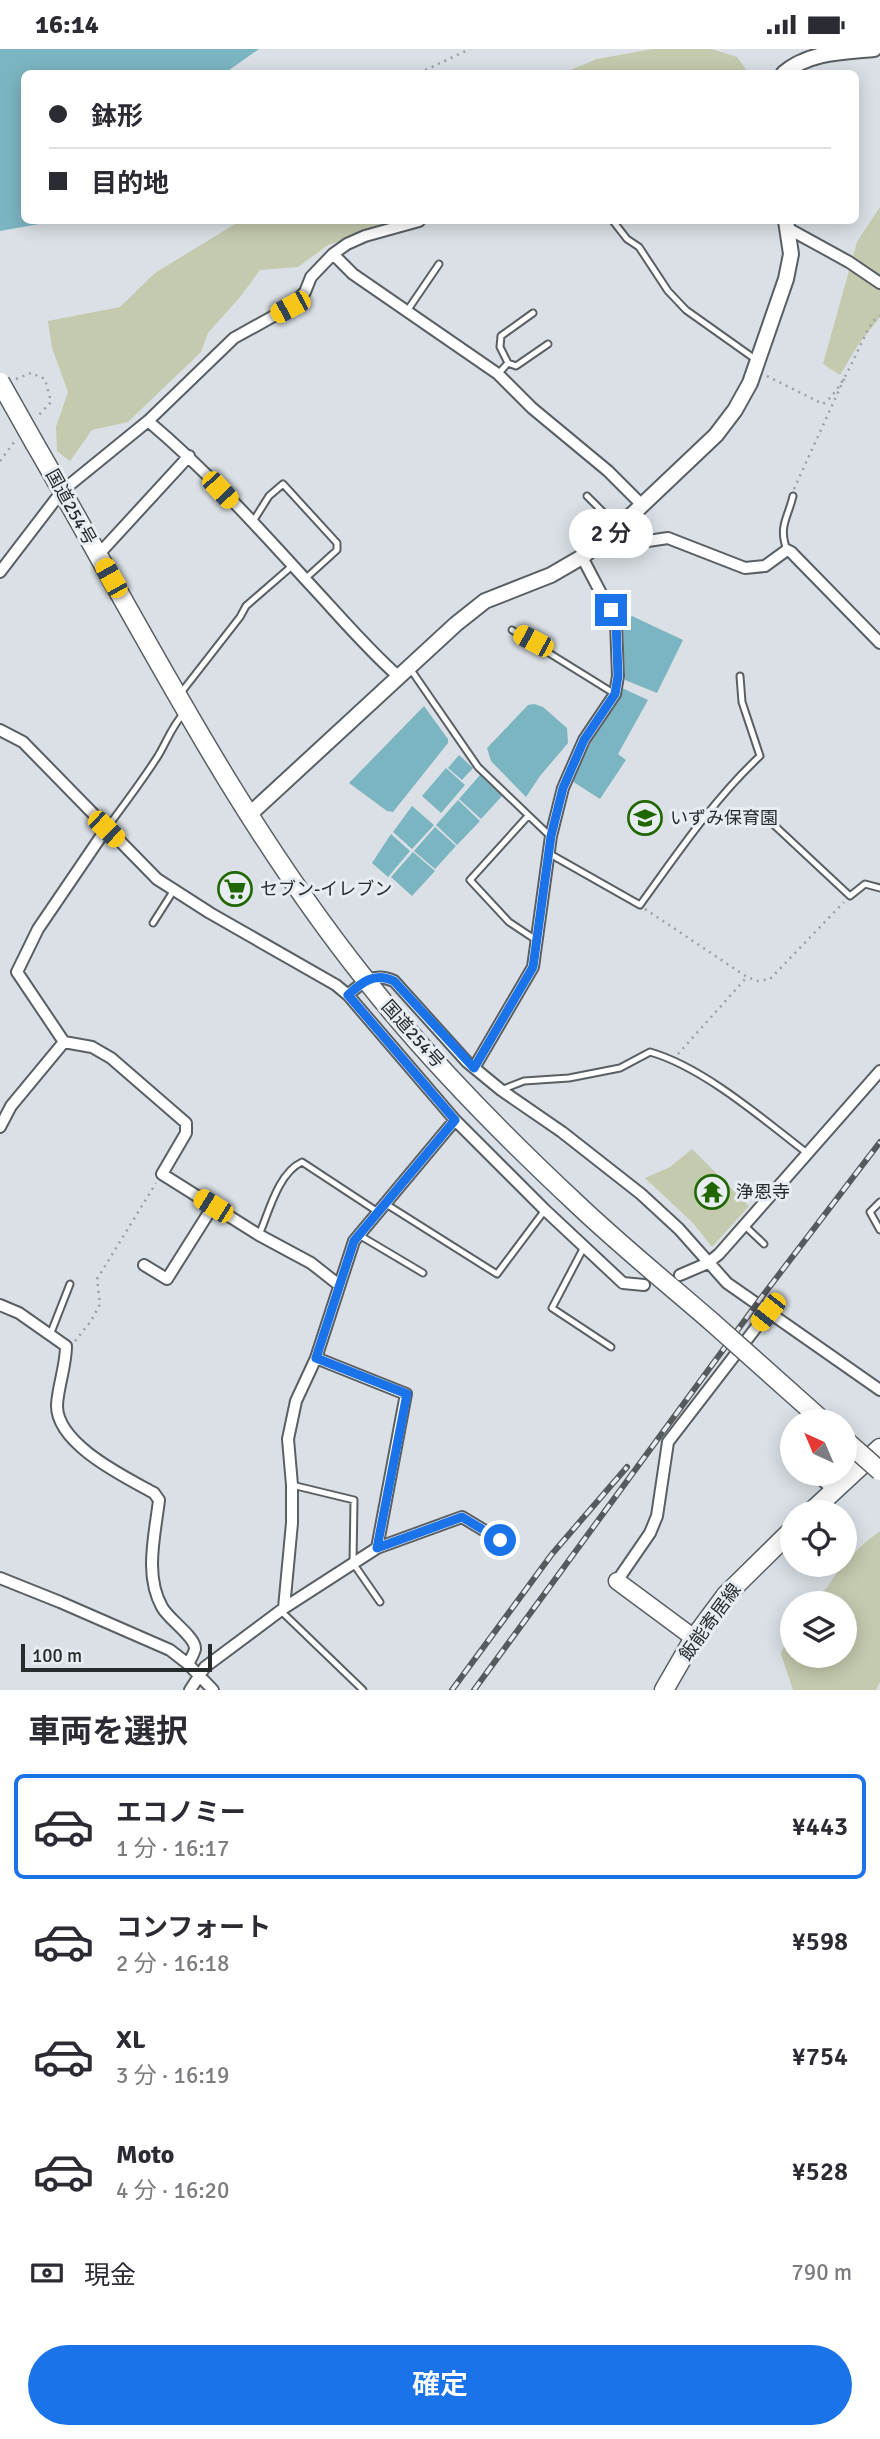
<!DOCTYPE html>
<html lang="ja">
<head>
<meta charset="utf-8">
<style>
  :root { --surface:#fff; --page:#f2f2f3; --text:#2b2b33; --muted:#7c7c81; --line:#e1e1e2; --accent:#1a73e8 }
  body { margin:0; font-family:Signika,"Noto Sans JP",sans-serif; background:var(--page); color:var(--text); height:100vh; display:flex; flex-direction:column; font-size:26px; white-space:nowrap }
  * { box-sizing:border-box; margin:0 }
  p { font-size:23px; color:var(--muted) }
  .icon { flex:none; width:38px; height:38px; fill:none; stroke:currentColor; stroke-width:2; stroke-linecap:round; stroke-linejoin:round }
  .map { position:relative; height:1641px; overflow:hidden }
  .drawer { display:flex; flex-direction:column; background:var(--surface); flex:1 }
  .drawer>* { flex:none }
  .banner { position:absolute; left:21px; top:21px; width:838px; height:154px; border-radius:10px; box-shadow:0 4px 18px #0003; display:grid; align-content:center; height:154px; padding:0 28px; background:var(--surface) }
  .needle { width:46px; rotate:316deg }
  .tools { position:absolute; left:780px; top:1360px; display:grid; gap:14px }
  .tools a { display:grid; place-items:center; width:77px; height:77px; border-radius:50%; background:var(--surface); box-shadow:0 4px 18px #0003; font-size:35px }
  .scale { position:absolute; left:21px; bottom:18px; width:191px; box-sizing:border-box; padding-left:7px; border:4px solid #282b2c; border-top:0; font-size:19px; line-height:24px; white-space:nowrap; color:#282b2c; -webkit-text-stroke:5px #e7edf2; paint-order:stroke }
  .end { position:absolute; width:32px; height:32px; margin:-16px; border:9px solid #1a73e8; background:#fff; box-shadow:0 0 0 4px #fff }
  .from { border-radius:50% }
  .bubble { position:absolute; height:49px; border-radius:24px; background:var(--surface); box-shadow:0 4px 18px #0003; font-size:23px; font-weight:600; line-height:49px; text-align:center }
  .car { position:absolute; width:21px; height:42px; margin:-21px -10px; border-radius:9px; box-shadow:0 0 5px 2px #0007; background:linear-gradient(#f5c518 24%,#345 0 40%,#f5c518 0 76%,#345 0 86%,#f5c518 0) }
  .banner b { display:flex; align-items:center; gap:24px; height:66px; font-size:26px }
  .banner b+b { border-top:2px solid var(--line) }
  .banner i { width:18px; height:18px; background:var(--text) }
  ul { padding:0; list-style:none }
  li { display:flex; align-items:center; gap:21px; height:105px; margin:0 14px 10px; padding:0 14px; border:4px solid transparent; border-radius:10px }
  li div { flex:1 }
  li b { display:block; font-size:26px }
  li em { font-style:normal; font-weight:600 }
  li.selected { border-color:var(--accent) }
  li>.icon { width:63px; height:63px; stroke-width:1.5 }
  h2 { padding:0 28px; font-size:32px; line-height:84px }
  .pay { display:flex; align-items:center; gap:18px; height:77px; padding:0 28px; font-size:26px }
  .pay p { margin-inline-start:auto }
  .primary-button { display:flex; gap:14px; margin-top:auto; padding:14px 28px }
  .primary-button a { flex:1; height:80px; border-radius:42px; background:var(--accent); color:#fff; font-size:28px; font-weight:600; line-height:80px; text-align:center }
  .status { display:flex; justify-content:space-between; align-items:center; height:49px; padding:0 35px; background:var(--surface); direction:ltr }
  .status svg { height:19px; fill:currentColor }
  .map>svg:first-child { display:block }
</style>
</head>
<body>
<div class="status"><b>16:14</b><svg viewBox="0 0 49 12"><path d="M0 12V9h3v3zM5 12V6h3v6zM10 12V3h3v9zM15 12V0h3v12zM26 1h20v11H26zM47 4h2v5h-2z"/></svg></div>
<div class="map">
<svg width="880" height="1641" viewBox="0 0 880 1641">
  <rect width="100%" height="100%" fill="#dae0e5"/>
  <!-- green -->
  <path fill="#c4caae" d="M653 0H711L737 8 749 24H563L597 10Z
    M880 158V268L858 296 840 326 823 315 857 193Z
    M240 172H397L328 196 298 218 260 221 240 248 208 284 201 303 128 373 92 381 70 412 57 402 56 378 68 343 52 299 48 272 120 258 155 224Z
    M692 1100 749 1157 712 1198 693 1174 645 1129 670 1118Z
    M880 1482V1633L876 1641H793L781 1605 793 1574V1606H845V1554H814C825 1543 831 1531 841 1519 851 1506 865 1493 880 1482Z"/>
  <!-- water -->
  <path fill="#7cb5c2" d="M0 0H259L225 24H24V172H56L0 182Z
    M632 567 683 591 657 644 625 631 623 577Z
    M622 639 648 651 618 705 626 711 600 750 572 732C582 698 609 673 622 639Z
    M534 655 543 658 567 679 568 694 540 727 526 748 491 712 487 699 528 656Z
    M424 657 448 690V694L393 763 387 762 349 734Z
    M459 706 473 719 462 731 448 719Z
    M446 719 465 736 441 764 422 747Z
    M480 726 502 747 481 770 459 750Z
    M458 751 480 772 457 796 436 776Z
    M412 757 434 776 412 800 393 783Z
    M435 778 456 797 435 820 414 802Z
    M391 785 410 802 388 828 372 814Z
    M413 803 435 822 412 847 391 828Z"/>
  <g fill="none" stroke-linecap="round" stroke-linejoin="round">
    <!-- service casing -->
    <g stroke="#5a5f63" stroke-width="9">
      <path id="service" d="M613 172 627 190 639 198 668 242 686 261 755 310
        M407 262 439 215
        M508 314 516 317 548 295
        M498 325 508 314 500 298 501 287 533 264
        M587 447 617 477
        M252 474 269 447 283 435 337 494V501L305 530
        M787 501C778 477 788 469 793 447
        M512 581 615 645
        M409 618 478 718 550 787
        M180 645 240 568 246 557 292 517
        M528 767 470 831 509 873 536 891
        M774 776 850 847 865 835 880 839
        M106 780C124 756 142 732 158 707 167 692 172 677 184 664
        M550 805 640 856C677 805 714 750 760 707L742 653 740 627
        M153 874 174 841
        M501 1041 524 1032 569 1029 620 1019 650 1003C703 1018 763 1070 807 1104
        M880 1153 870 1163 880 1181
        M386 1155 497 1225 545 1161
        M745 1177 764 1195
        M259 1186C269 1163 278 1124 302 1113L378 1163
        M359 1186 423 1224
        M584 1198 552 1259 611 1298
        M50 1286 70 1235
        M786 1401 793 1407
        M811 1424 829 1441
        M292 1436 354 1451 353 1514 380 1553
        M281 1562 363 1641"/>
    </g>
    <!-- minor casing -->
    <g stroke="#5a5f63" stroke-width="14">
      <path id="minor" d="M789 180 849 213 880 234
        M333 205 353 225 498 325 532 359 608 422 642 456
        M148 372C205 420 256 476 306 531 337 564 365 598 399 628
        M619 478 641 493 668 489 745 519 765 517 787 501 791 503 880 594
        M98 506 189 407
        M0 523 62 442 148 372 234 289 290 258 305 243 311 228 333 205 347 195 365 187 419 172
        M0 681 23 693 157 830 210 864 336 936 348 946 455 1071 545 1161 623 1234 644 1236
        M106 780 38 880 17 923 64 993 92 998 111 1009 186 1074V1084L162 1125 259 1186 311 1214 339 1236
        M348 946C362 933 374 923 394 932L467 1013 501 1041 562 1083 641 1145 679 1180 727 1234 880 1341
        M474 1019 533 918 551 787 563 739 584 691 615 645 618 627 616 573 582 508
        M0 1078 11 1057 64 993
        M144 1216 167 1230 213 1157
        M680 1226 708 1214 719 1205 880 1022
        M0 1256 19 1264 66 1297C66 1317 58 1337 57 1356 56 1395 125 1428 154 1444L159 1451C155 1486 144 1526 162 1558 168 1570 196 1588 195 1600 194 1605 190 1611 188 1615
        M377 1499 462 1468 500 1491
        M0 1529 60 1553 170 1601 188 1615 213 1641
        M617 1532 650 1484 657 1467 668 1393 768 1263
        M284 1559 377 1499 406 1345 316 1309
        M190 1641 205 1618 284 1559 292 1474V1436L288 1390 296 1352 316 1309 354 1192 455 1071"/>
    </g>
    <!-- tertiary casing -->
    <g stroke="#5a5f63" stroke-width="18">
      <path id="tertiary" d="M784 24C809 3 842 3 874 0
        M250 765 456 575 485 552 551 526 582 508 619 478 716 386 735 361 750 334 786 230 791 205 786 172"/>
    </g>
    <!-- secondary casing -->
    <g stroke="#5a5f63" stroke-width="19">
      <path id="secondary" d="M617 1532 694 1589"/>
    </g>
    <!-- primary casing -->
    <g stroke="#5a5f63" stroke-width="21">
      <path id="primary" d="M811 1463 880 1399
        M664 1641 694 1589 726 1546 793 1480"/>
    </g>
    <!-- trunk casing -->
    <g stroke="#5a5f63" stroke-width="21">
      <path id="trunk" d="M35 395C140 576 234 766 365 930 428 1010 502 1085 577 1155 620 1196 667 1234 712 1273"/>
    </g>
    <!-- path -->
    <path stroke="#9ba0a3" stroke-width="2.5" stroke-dasharray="2 5" stroke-linecap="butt" d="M419 24 470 0
      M767 327 823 355C846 338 858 296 873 272L880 267
      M16 330 31 324 45 330 51 353 36 369
      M0 412 15 392
      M794 440 845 328
      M645 860 747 928 758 932 770 930 844 853
      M678 1005 747 928
      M75 1292 91 1272 100 1255 97 1230 156 1134"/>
    <!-- service -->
    <use href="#service" stroke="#fff" stroke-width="5"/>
    <!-- minor -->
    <use href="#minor" stroke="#fff" stroke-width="10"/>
    <!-- tertiary -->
    <use href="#tertiary" stroke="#fff" stroke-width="14"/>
    <!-- secondary -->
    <use href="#secondary" stroke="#fff" stroke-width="16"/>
    <!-- primary -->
    <use href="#primary" stroke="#fff" stroke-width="18"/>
    <!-- trunk -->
    <use href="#trunk" stroke="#fff" stroke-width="18"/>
    <!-- rail casing -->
    <g stroke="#565a5c" stroke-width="6">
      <path id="rail" d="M452 1641 552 1505 627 1418
        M474 1641 761 1249 880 1093"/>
    </g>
    <!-- rail -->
    <use href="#rail" stroke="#e7edf2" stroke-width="3.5" stroke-dasharray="10" stroke-linecap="butt"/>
    <!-- trunk-bridge casing -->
    <g stroke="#5a5f63" stroke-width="21" stroke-linecap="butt">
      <path id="trunk-bridge" d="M0 333 35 395
        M712 1273 823 1372
        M845 1391 880 1422"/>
    </g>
    <!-- trunk-bridge -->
    <use href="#trunk-bridge" stroke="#fff" stroke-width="18"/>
  </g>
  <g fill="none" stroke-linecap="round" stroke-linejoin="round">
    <!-- route -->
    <path stroke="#1a73e8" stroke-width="9" d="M500 1491 462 1468 377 1499 407 1345 316 1309 354 1192 455 1071 348 946C362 933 374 923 394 932L474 1019 533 918 551 787 563 739 584 691 615 645 618 627 616 573 611 561"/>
  </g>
  <!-- icons -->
  <defs>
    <g id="school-ring" transform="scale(1.75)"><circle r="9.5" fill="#e7edf2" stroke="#206700" stroke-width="1.5"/><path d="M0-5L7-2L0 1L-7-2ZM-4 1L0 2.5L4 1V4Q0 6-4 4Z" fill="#206700"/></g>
    <g id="supermarket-ring" transform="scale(1.75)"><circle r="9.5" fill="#e7edf2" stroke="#206700" stroke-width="1.5"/><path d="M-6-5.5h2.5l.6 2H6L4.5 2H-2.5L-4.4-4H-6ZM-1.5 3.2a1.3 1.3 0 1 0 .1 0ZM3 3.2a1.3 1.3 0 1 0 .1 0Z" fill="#206700"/></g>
    <g id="temple-ring" transform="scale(1.75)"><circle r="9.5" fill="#e7edf2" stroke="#206700" stroke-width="1.5"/><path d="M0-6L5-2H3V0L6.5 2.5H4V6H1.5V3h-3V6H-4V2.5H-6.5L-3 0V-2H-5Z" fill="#206700"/></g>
  </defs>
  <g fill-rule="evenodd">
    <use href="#school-ring" x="645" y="769"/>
    <use href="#supermarket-ring" x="235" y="840"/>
    <use href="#temple-ring" x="712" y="1143"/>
  </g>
  <g text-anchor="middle" stroke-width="6" stroke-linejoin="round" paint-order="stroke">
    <!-- street labels -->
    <g font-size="18" fill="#282b2c" stroke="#e7edf2">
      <text transform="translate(71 458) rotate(61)" y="6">国道254号</text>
      <text transform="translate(413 985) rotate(48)" y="6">国道254号</text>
      <text transform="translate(710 1573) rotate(-54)" y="6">飯能寄居線</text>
    </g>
    <!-- poi labels -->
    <g font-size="18" fill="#282b2c" stroke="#e7edf2" text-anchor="start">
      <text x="670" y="775">いずみ保育園</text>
      <text x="260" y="846">セブン-イレブン</text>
      <text x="736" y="1149">浄恩寺</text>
    </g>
  </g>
</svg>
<div class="tools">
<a><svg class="needle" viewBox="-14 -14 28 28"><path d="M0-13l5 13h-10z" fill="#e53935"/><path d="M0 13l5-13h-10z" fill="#7c7c81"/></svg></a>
<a><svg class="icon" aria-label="locate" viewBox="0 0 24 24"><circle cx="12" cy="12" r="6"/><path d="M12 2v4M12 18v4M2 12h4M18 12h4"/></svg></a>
<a><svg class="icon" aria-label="layers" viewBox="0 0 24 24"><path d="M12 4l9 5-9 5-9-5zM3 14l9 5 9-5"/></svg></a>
</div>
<div class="scale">100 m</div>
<i class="end from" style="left:500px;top:1491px"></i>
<i class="end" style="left:611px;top:561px"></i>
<div class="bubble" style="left:569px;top:460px;width:84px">2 分</div>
<i class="car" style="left:290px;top:258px;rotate:242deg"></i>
<i class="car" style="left:220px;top:441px;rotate:137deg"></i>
<i class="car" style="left:111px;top:529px;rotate:331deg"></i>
<i class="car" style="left:533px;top:592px;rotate:298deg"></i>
<i class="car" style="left:106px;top:780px;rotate:134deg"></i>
<i class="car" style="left:213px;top:1157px;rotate:302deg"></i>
<i class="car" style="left:768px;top:1263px;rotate:218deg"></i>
<div class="banner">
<b><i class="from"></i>鉢形</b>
<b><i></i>目的地</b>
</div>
</div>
<section class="drawer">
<h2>車両を選択</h2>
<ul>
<li class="selected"><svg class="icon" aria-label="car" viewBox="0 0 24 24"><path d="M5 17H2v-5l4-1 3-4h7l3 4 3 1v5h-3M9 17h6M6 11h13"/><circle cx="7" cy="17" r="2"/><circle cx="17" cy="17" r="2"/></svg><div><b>エコノミー</b><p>1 分 · 16:17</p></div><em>¥443</em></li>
<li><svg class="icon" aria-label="car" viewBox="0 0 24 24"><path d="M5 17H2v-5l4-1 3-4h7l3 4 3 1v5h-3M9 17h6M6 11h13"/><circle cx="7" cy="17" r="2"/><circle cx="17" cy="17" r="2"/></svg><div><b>コンフォート</b><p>2 分 · 16:18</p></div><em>¥598</em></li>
<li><svg class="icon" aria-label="car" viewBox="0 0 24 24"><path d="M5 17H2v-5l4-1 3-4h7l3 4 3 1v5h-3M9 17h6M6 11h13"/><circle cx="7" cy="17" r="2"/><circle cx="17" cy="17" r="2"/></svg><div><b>XL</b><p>3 分 · 16:19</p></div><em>¥754</em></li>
<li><svg class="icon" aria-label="car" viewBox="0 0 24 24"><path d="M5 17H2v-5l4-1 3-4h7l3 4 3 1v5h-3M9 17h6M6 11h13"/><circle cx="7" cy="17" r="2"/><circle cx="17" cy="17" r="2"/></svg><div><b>Moto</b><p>4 分 · 16:20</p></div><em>¥528</em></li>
</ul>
<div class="pay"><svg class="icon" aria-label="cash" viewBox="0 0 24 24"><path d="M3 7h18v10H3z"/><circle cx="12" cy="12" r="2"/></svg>現金<p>790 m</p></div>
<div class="primary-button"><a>確定</a></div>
</section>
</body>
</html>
